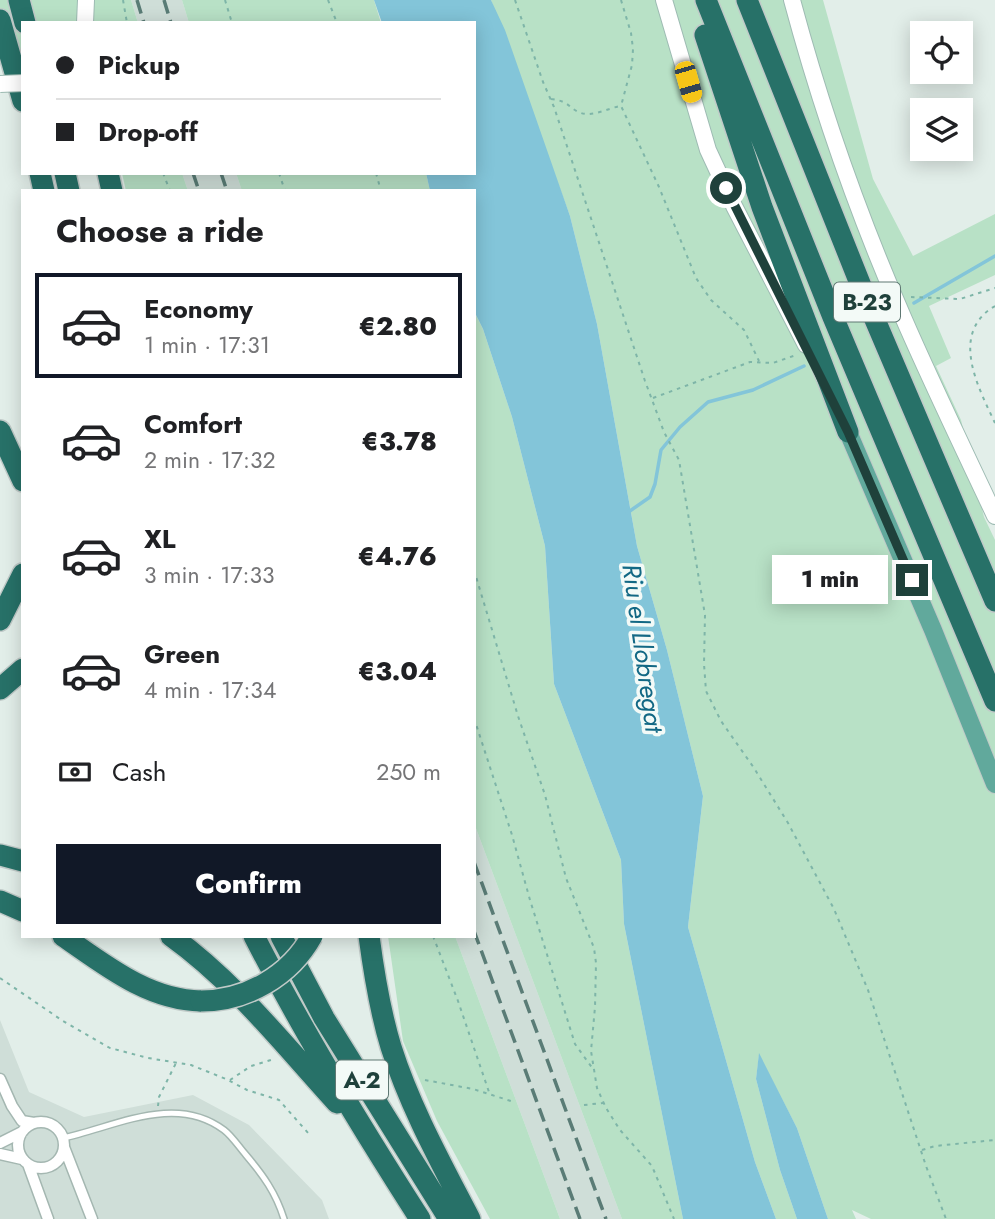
<!DOCTYPE html>
<html lang="en">
<head>
<meta charset="utf-8">
<style>
  :root { --surface:#fff; --page:#f2f2f2; --text:#202124; --muted:#757577; --line:#e0e0e0; --accent:#111827 }
  body { margin:0; font-family:Jost,sans-serif; background:var(--page); color:var(--text); height:100vh; display:flex; flex-direction:column; font-size:26px; white-space:nowrap }
  * { box-sizing:border-box; margin:0 }
  p { font-size:23px; color:var(--muted) }
  .icon { flex:none; width:38px; height:38px; fill:none; stroke:currentColor; stroke-width:2; stroke-linecap:round; stroke-linejoin:round }
  .map { position:relative; flex:1; overflow:hidden }
  .side { position:absolute; left:21px; top:189px; width:455px; height:749px; display:flex; flex-direction:column; background:var(--surface); border-radius:0px; box-shadow:0 4px 18px #0003 }
  .side>* { flex:none }
  .hud { position:absolute; left:21px; top:21px; width:455px; height:154px; border-radius:0px; box-shadow:0 4px 18px #0003; display:grid; align-content:center; height:154px; padding:0 35px; background:var(--surface) }
  .tools { position:absolute; left:910px; top:21px; display:grid; gap:14px }
  .tools a { display:grid; place-items:center; width:63px; height:63px; border-radius:0px; background:var(--surface); box-shadow:0 4px 18px #0003; font-size:35px }
  .end { position:absolute; width:32px; height:32px; margin:-16px; border:9px solid #1f413b; background:#fff; box-shadow:0 0 0 4px #fff }
  .from { border-radius:50% }
  .bubble { position:absolute; height:49px; border-radius:0px; background:var(--surface); box-shadow:0 4px 18px #0003; font-size:23px; font-weight:800; line-height:49px; text-align:center }
  .car { position:absolute; width:21px; height:42px; margin:-21px -10px; border-radius:9px; box-shadow:0 0 5px 2px #0007; background:linear-gradient(#f5c518 24%,#345 0 40%,#f5c518 0 76%,#345 0 86%,#f5c518 0) }
  .hud b { display:flex; align-items:center; gap:24px; height:66px; font-size:26px }
  .hud b+b { border-top:2px solid var(--line) }
  .hud i { width:18px; height:18px; background:var(--text) }
  ul { padding:0; list-style:none }
  li { display:flex; align-items:center; gap:21px; height:105px; margin:0 14px 10px; padding:0 21px; border:4px solid transparent; border-radius:0px }
  li div { flex:1 }
  li b { display:block; font-size:26px }
  li em { font-style:normal; font-weight:800 }
  li.selected { border-color:var(--accent) }
  li>.icon { width:63px; height:63px; stroke-width:1.5 }
  h2 { padding:0 35px; font-size:32px; line-height:84px }
  .pay { display:flex; align-items:center; gap:18px; height:77px; padding:0 35px; font-size:26px }
  .pay p { margin-inline-start:auto }
  .button { display:flex; gap:14px; margin-top:auto; padding:14px 35px }
  .button a { flex:1; height:80px; border-radius:0px; background:var(--accent); color:#fff; font-size:28px; font-weight:800; line-height:80px; text-align:center }
  .map>svg:first-child { display:block }
</style>
</head>
<body>
<div class="map">
<svg width="995" height="1219" viewBox="0 0 995 1219">
  <rect width="100%" height="100%" fill="#e2eee9"/>
  <!-- built -->
  <path fill="#cfded8" d="M131 0H182L189 23H138Z
    M182 173H236L242 191H188Z
    M474 823 622 1219H560L455 936H474Z
    M0 1020 29 1092 84 1117 193 1095 249 1125 322 1200 329 1219H0Z"/>
  <!-- green -->
  <path fill="#b8e1c6" d="M0 0H131L138 23H23V66L0 62Z
    M182 0H374L381 23H189Z
    M491 0H823L873 179 913 256 995 214V275L929 306 951 358 936 366 961 420 984 517 995 540V1219H871L852 1210 856 1219H828L797 1128 759 1055 756 1079 780 1170 797 1219H776L755 1162 688 927 703 796 667 650 637 546 597 324 570 216Z
    M122 173H182L188 191H126Z
    M236 173H426L430 191H242Z
    M474 311 483 329 512 417 545 546 554 684 621 860 624 924 683 1219H622L474 823Z
    M388 936H455L560 1219H490L437 1121 403 1041Z"/>
  <!-- water -->
  <path fill="#83c5d9" d="M374 0H491L505 30 570 216 597 324 637 546 667 650 703 796 688 927 755 1162 776 1219H683L624 924 621 860 554 684 545 546 512 417 483 329 474 311V191H430L426 173H474V23H382Z
    M759 1053 797 1128 828 1219H797L780 1170 756 1079Z"/>
  <g fill="none" stroke-linecap="round" stroke-linejoin="round">
    <!-- stream -->
    <path stroke="#83c5d9" stroke-width="3.5" d="M914 303 995 256
      M627 513 650 497 655 484 661 450 680 427 708 402 753 390 804 366"/>
    <!-- service casing -->
    <g stroke="#a4b7b1" stroke-width="8">
      <path id="service" d="M63 1138C115 1127 175 1093 224 1130 232 1136 239 1147 246 1155 263 1175 276 1193 284 1219"/>
    </g>
    <!-- minor casing -->
    <g stroke="#a4b7b1" stroke-width="13">
      <path id="minor" d="M0 1079 12 1106 22 1121 34 1123
        M18 1145a23 23 0 1 1 46 0a23 23 0 1 1-46 0Z
        M0 1143 22 1132
        M64 1147 92 1219
        M0 1154 22 1159
        M28 1164 48 1219"/>
    </g>
    <!-- secondary casing -->
    <g stroke="#9ebbb3" stroke-width="18">
      <path id="secondary" d="M664 0 708 150 734 206 806 345
        M792 0C821 108 858 214 903 317 932 384 964 450 995 516
        M85 23 86 0"/>
    </g>
    <!-- primary casing -->
    <g stroke="#c0cac8" stroke-width="20">
      <path id="primary" d="M848 432 933 630 995 784"/>
    </g>
    <!-- motorway casing -->
    <g stroke="#c0cac8" stroke-width="24">
      <path id="motorway" d="M19 0 25 23
        M706 0 833 317 995 701
        M747 0 867 301 995 601
        M0 20 23 101
        M705 35 762 207 848 432
        M40 173 44 191
        M65 173 69 191
        M108 173 112 191
        M0 431 23 481
        M0 620 23 574
        M0 689 23 669
        M0 855 23 861
        M0 901 23 911
        M63 936C105 965 148 1000 201 1001
        M171 936C235 982 284 1045 337 1103
        M254 936C304 1034 361 1127 420 1219
        M281 936 324 1018 449 1219
        M369 936C374 974 380 1011 391 1047 410 1107 441 1163 470 1219"/>
    </g>
    <!-- path -->
    <path stroke="#7eb5a8" stroke-width="2" stroke-dasharray="3.5 5" stroke-linecap="butt" d="M123 0 127 23
      M225 0 232 23
      M328 0 337 23
      M515 0 543 82 554 107 645 381 664 432 679 460 705 615 704 664 706 691 721 721 754 768 788 823 834 909 868 990 926 1166 946 1219
      M621 0 631 33 633 49 632 65 621 106 659 187 696 278 711 300 744 330 759 361
      M551 99C570 101 569 109 581 113 593 117 609 108 620 106
      M163 173 170 191
      M279 173 285 191
      M376 173 381 191
      M911 297 960 299 995 288
      M995 306C949 333 978 387 995 423
      M653 398 750 362 773 363 796 355
      M474 570 518 716 545 795 566 878 594 948 596 963 595 1007 591 1051 597 1088 606 1108 620 1130 652 1166 674 1219
      M474 718 512 835 530 900 575 1044 593 1069
      M433 936 458 1001 490 1095
      M0 978 63 1021 110 1048 148 1058 191 1065 226 1079 247 1090 279 1100 309 1134
      M230 1080 251 1066 271 1060
      M425 1080 473 1089 514 1102
      M584 1105 603 1103
      M158 1106 159 1097 176 1063
      M922 1150 935 1146 995 1140"/>
    <!-- service -->
    <use href="#service" stroke="#fff" stroke-width="5"/>
    <!-- minor -->
    <use href="#minor" stroke="#fff" stroke-width="10"/>
    <!-- secondary -->
    <use href="#secondary" stroke="#fff" stroke-width="16"/>
    <!-- primary -->
    <use href="#primary" stroke="#61a99c" stroke-width="18"/>
    <!-- motorway -->
    <use href="#motorway" stroke="#277168" stroke-width="21"/>
    <!-- rail -->
    <path stroke="#5a7c76" stroke-width="3.5" stroke-dasharray="14 7" stroke-linecap="butt" d="M137 0 144 23
      M164 0 171 23
      M193 173 199 191
      M221 173 227 191
      M474 862 606 1219
      M474 931 580 1219"/>
    <!-- secondary-bridge casing -->
    <g stroke="#9ebbb3" stroke-width="18" stroke-linecap="butt">
      <path id="secondary-bridge" d="M0 84 23 83"/>
    </g>
    <!-- motorway-bridge casing -->
    <g stroke="#c0cac8" stroke-width="24" stroke-linecap="butt">
      <path id="motorway-bridge" d="M201 1001C246 1001 290 976 312 936"/>
    </g>
    <!-- secondary-bridge -->
    <use href="#secondary-bridge" stroke="#fff" stroke-width="16"/>
    <!-- motorway-bridge -->
    <use href="#motorway-bridge" stroke="#277168" stroke-width="21"/>
  </g>
  <g fill="none" stroke-linecap="round" stroke-linejoin="round">
    <!-- route -->
    <path stroke="#1f413b" stroke-width="9" d="M726 188 848 432 912 580"/>
  </g>
  <g text-anchor="middle" stroke-width="7" stroke-linejoin="round" paint-order="stroke">
    <!-- shield labels -->
    <g fill="#f3faf7" stroke="#5f7873" stroke-width="2">
      <rect x="834" y="282.5" width="66" height="39" rx="5"/>
      <rect x="336" y="1060.5" width="52" height="39" rx="5"/>
    </g>
    <g font-size="23" font-weight="bold" fill="#1f413b">
      <text x="867" y="310">B-23</text>
      <text x="362" y="1088">A-2</text>
    </g>
    <!-- water labels -->
    <g font-size="26" font-style="italic" fill="#126884" stroke="#f3faf7">
      <text transform="translate(643 648) rotate(82)" y="9">Riu el Llobregat</text>
    </g>
  </g>
</svg>
<div class="tools">
<a><svg class="icon" aria-label="locate" viewBox="0 0 24 24"><circle cx="12" cy="12" r="6"/><path d="M12 2v4M12 18v4M2 12h4M18 12h4"/></svg></a>
<a><svg class="icon" aria-label="layers" viewBox="0 0 24 24"><path d="M12 4l9 5-9 5-9-5zM3 14l9 5 9-5"/></svg></a>
</div>
<i class="end from" style="left:726px;top:188px"></i>
<i class="end" style="left:912px;top:580px"></i>
<div class="bubble" style="left:772px;top:555px;width:116px">1 min</div>
<i class="car" style="left:688px;top:82px;rotate:164deg"></i>
<div class="hud">
<b><i class="from"></i>Pickup</b>
<b><i></i>Drop-off</b>
</div>
<section class="side">
<h2>Choose a ride</h2>
<ul>
<li class="selected"><svg class="icon" aria-label="car" viewBox="0 0 24 24"><path d="M5 17H2v-5l4-1 3-4h7l3 4 3 1v5h-3M9 17h6M6 11h13"/><circle cx="7" cy="17" r="2"/><circle cx="17" cy="17" r="2"/></svg><div><b>Economy</b><p>1 min · 17:31</p></div><em>€2.80</em></li>
<li><svg class="icon" aria-label="car" viewBox="0 0 24 24"><path d="M5 17H2v-5l4-1 3-4h7l3 4 3 1v5h-3M9 17h6M6 11h13"/><circle cx="7" cy="17" r="2"/><circle cx="17" cy="17" r="2"/></svg><div><b>Comfort</b><p>2 min · 17:32</p></div><em>€3.78</em></li>
<li><svg class="icon" aria-label="car" viewBox="0 0 24 24"><path d="M5 17H2v-5l4-1 3-4h7l3 4 3 1v5h-3M9 17h6M6 11h13"/><circle cx="7" cy="17" r="2"/><circle cx="17" cy="17" r="2"/></svg><div><b>XL</b><p>3 min · 17:33</p></div><em>€4.76</em></li>
<li><svg class="icon" aria-label="car" viewBox="0 0 24 24"><path d="M5 17H2v-5l4-1 3-4h7l3 4 3 1v5h-3M9 17h6M6 11h13"/><circle cx="7" cy="17" r="2"/><circle cx="17" cy="17" r="2"/></svg><div><b>Green</b><p>4 min · 17:34</p></div><em>€3.04</em></li>
</ul>
<div class="pay"><svg class="icon" aria-label="cash" viewBox="0 0 24 24"><path d="M3 7h18v10H3z"/><circle cx="12" cy="12" r="2"/></svg>Cash<p>250 m</p></div>
<div class="button"><a>Confirm</a></div>
</section>
</div>
</body>
</html>
